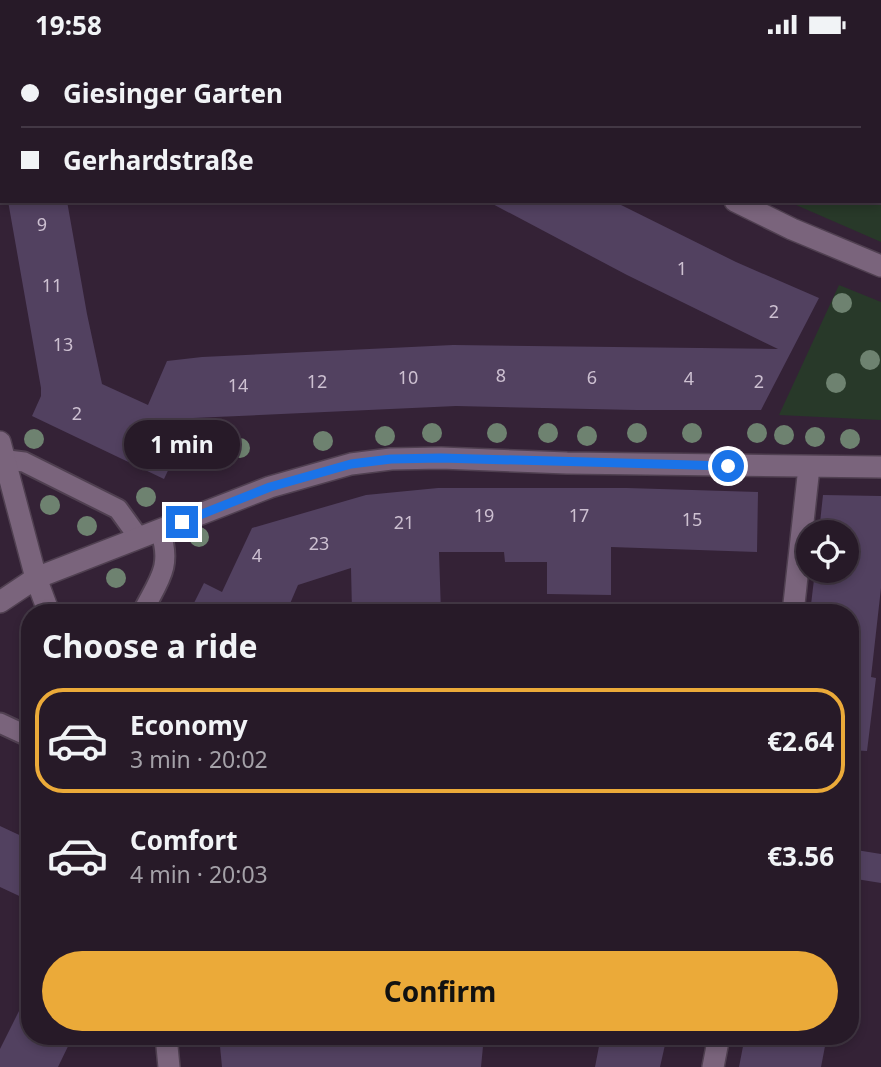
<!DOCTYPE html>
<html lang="en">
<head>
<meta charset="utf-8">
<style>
  :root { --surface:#271a28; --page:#2f2330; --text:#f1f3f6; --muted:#a4a1a8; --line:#433845; --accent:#ebaa39 }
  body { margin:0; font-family:"Noto Sans",sans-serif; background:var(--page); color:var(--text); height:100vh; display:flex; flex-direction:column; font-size:26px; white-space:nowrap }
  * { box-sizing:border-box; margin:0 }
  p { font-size:23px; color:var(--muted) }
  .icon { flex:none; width:38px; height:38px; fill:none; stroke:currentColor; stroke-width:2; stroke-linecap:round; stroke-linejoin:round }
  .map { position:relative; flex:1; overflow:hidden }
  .drawer { position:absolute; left:21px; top:555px; width:838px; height:441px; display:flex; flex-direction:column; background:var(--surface); border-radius:28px; box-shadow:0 4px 10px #0003,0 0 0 2px var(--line) }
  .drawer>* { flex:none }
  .top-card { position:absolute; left:0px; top:0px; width:882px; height:154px; box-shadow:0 4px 10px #0003,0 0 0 2px var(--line); display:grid; align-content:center; height:154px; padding:0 21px; background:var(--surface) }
  .fabs { position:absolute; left:796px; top:471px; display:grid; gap:14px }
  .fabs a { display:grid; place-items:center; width:63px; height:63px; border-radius:50%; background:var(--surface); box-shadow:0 4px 10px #0003,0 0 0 2px var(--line); font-size:35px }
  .end { position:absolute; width:32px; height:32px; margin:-16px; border:9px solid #1a73e8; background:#fff; box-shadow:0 0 0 4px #fff }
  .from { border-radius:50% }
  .bubble { position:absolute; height:49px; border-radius:24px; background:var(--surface); box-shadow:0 4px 10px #0003,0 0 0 2px var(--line); font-size:23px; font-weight:700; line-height:49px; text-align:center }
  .top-card b { display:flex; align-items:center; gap:24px; height:66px; font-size:26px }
  .top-card b+b { border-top:2px solid var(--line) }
  .top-card i { width:18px; height:18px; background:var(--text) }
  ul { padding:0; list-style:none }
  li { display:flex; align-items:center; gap:21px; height:105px; margin:0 14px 10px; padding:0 7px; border:4px solid transparent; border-radius:28px }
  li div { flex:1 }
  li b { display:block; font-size:26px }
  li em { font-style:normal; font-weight:700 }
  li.current { border-color:var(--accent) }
  li>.icon { width:63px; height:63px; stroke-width:1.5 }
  h2 { padding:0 21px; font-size:32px; line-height:84px }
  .primary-button { display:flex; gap:14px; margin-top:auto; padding:14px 21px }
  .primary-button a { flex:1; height:80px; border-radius:42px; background:var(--accent); color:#111; font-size:28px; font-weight:700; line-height:80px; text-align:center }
  .status { display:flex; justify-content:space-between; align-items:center; height:49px; padding:0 35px; background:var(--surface); direction:ltr }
  .status svg { height:19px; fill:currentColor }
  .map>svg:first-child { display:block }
</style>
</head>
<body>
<div class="status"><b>19:58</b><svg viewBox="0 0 49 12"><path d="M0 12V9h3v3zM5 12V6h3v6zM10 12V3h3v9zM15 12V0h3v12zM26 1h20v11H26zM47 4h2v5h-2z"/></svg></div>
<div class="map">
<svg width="881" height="1018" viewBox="0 0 881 1018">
  <rect width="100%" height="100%" fill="#342236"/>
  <!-- green -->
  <path fill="#283929" d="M881 115V193L787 152H880Z
    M839 236 881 253V371L779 366Z"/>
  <!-- building -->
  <path fill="#524160" d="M8 152H67L87 265 102 335 148 356 167 312 202 308 453 296 778 300 627 226 487 152H613L736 213 819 249 761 361H636L456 357 193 369 164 430 32 367 41 347V339Z
    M438 439H627L758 443 757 503 611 498V546L547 545V513H505L504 503H439L441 564H409V559L352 562 351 519 298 536 286 564H189L204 534 222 543 252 479 366 446Z
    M823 446 881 447V539L871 628 876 629 867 702 850 701V564H810L815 522H847V483H819Z
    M0 777 30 791V852L0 838Z
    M850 800 881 805V834L850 829Z
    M30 940V987H73L58 1018H0V1000Z
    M219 987H484L481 1018H222Z
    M601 987H667L660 1018H595Z
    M745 987H827L821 1018H739Z"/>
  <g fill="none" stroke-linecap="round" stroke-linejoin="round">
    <!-- lane casing -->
    <g stroke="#504051" stroke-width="23">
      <path id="lane" d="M0 410 24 413 118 460 139 489
        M142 564C158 532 173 518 160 482
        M0 674 30 688"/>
    </g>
    <!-- street casing -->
    <g stroke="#504051" stroke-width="24">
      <path id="street" d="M459 0 462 2
        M735 152 792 180 881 217
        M0 393 36 529 49 564
        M0 553 36 529 270 438 351 415 391 410 441 409 567 414 881 418
        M793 564 809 418
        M166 987 169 1018
        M713 1018 719 987"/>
    </g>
    <!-- lane -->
    <use href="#lane" stroke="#7a647c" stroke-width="19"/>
    <!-- street -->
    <use href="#street" stroke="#7a647c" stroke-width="21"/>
    <!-- rail -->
    <path stroke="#d8cbd9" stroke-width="5" d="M695 0 698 2
      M733 0 736 2
      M880 72H881
      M880 93H881"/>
  </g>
  <!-- trees -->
  <g fill="#6e8270">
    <circle cx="842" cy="254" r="10"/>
    <circle cx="870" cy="311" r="10"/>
    <circle cx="836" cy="334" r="10"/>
    <circle cx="432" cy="384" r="10"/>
    <circle cx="497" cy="384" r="10"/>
    <circle cx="548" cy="384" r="10"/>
    <circle cx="637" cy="384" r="10"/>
    <circle cx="692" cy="384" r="10"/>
    <circle cx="757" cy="384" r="10"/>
    <circle cx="784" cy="386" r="10"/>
    <circle cx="385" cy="387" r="10"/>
    <circle cx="587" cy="387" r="10"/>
    <circle cx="815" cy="388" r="10"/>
    <circle cx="34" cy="390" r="10"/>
    <circle cx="850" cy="390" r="10"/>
    <circle cx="323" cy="392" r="10"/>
    <circle cx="240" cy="399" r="10"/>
    <circle cx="146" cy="448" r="10"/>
    <circle cx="50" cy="456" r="10"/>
    <circle cx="87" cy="477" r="10"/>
    <circle cx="199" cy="488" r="10"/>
    <circle cx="116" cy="529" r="10"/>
  </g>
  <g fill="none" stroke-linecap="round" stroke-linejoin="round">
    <!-- route -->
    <path stroke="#1a73e8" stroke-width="9" d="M182 473 270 438 351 415 391 410 441 409 728 417"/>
  </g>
  <g text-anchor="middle" stroke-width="7" stroke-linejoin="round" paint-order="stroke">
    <!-- number labels -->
    <g font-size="18" fill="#cdc0d1">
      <text x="42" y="182">9</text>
      <text x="682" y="226">1</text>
      <text x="52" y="243">11</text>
      <text x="774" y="269">2</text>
      <text x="63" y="302">13</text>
      <text x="501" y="333">8</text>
      <text x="408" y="335">10</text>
      <text x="592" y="335">6</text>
      <text x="689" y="336">4</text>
      <text x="317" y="339">12</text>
      <text x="759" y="339">2</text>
      <text x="238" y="343">14</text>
      <text x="77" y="371">2</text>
      <text x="484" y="473">19</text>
      <text x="579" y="473">17</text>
      <text x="692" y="477">15</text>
      <text x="404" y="480">21</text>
      <text x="319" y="501">23</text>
      <text x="257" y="513">4</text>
    </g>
  </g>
</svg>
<div class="fabs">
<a><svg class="icon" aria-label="locate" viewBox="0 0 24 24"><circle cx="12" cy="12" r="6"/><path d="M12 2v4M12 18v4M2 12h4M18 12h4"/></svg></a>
</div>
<i class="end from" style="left:728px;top:417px"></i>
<i class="end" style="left:182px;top:473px"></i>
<div class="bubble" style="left:124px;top:371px;width:116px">1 min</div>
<div class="top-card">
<b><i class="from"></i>Giesinger Garten</b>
<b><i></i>Gerhardstraße</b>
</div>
<section class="drawer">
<h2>Choose a ride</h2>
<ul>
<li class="current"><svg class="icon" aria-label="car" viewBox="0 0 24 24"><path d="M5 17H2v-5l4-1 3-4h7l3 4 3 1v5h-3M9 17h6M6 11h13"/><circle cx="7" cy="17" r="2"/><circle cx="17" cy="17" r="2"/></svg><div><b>Economy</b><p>3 min · 20:02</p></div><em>€2.64</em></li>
<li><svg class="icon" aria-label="car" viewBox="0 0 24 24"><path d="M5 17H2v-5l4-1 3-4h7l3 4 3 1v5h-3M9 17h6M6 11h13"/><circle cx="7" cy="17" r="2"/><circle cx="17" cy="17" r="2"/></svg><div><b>Comfort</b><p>4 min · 20:03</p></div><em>€3.56</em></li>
</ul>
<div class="primary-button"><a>Confirm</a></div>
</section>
</div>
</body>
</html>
